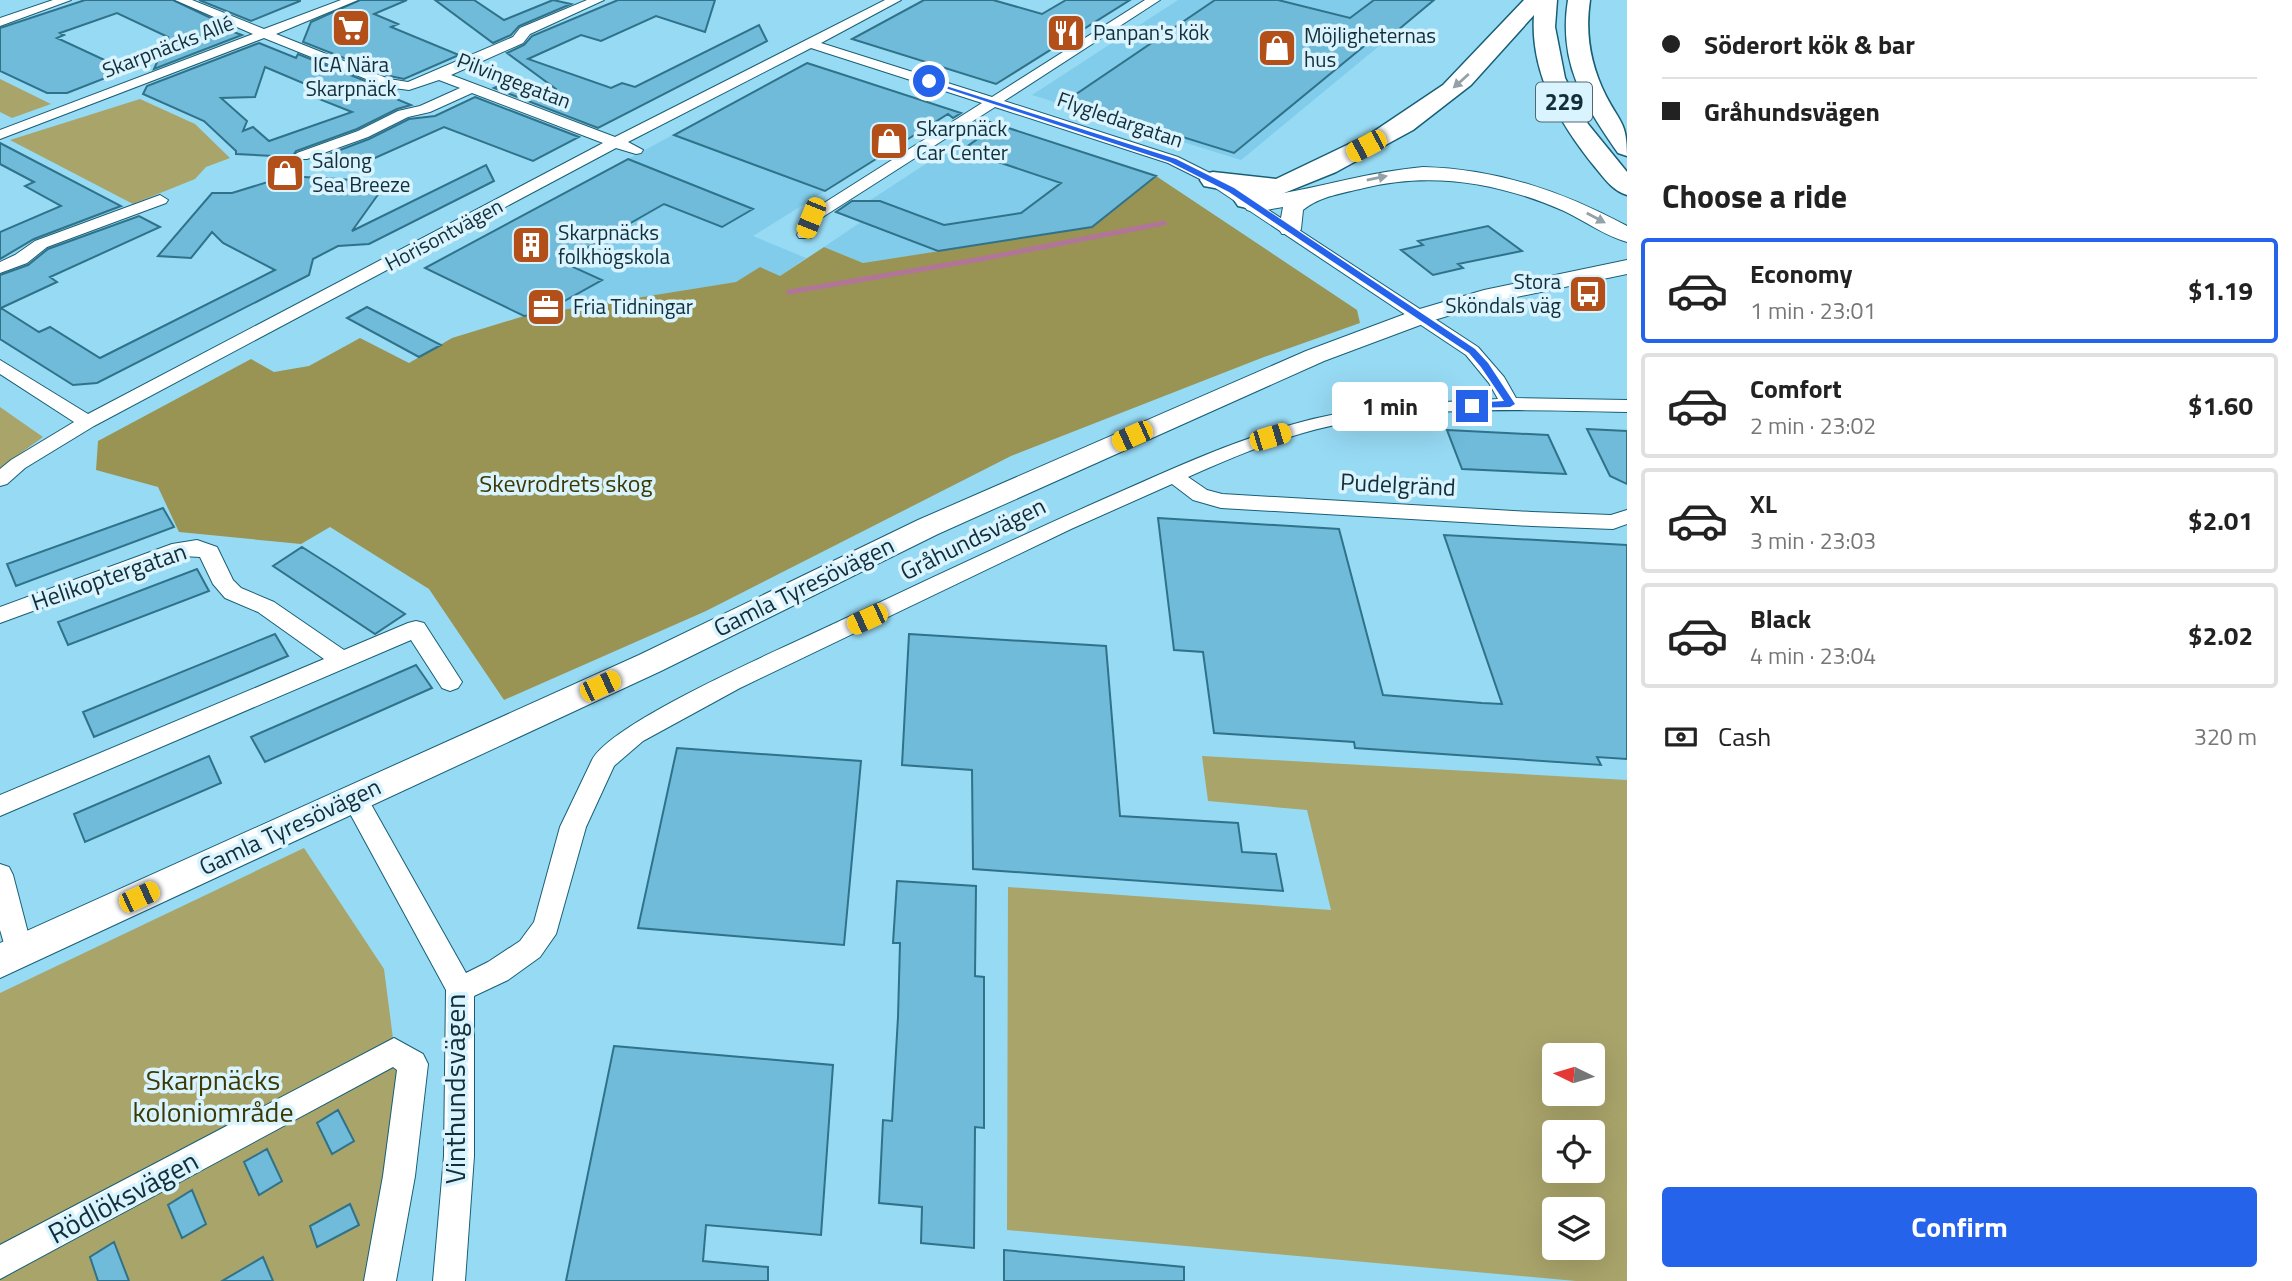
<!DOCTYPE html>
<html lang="en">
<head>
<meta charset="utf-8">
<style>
  :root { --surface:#fff; --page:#f6f6f6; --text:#222; --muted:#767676; --line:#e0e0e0; --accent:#2563eb }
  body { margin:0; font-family:"Titillium Web",sans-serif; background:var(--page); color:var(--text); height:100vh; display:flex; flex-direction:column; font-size:26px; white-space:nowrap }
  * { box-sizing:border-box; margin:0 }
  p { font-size:23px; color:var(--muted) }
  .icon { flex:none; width:38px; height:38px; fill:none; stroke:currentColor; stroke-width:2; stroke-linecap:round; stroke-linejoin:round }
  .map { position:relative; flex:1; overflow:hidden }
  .details { display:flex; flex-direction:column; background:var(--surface); width:665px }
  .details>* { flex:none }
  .hud { display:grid; align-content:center; height:154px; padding:0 35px; background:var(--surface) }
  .needle { width:46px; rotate:275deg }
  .buttons { position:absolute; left:1542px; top:1043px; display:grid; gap:14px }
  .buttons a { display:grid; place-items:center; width:63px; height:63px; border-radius:7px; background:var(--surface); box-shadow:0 7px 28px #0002; font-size:35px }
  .end { position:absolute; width:32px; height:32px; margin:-16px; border:9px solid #2563eb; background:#fff; box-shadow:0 0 0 4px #fff }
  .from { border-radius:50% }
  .bubble { position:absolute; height:49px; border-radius:7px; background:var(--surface); box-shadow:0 7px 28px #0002; font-size:23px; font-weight:700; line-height:49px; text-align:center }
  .car { position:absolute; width:21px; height:42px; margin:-21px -10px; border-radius:9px; box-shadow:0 0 5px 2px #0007; background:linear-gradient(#f5c518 24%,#345 0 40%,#f5c518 0 76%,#345 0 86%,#f5c518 0) }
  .hud b { display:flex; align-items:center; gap:24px; height:66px; font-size:26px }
  .hud b+b { border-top:2px solid var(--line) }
  .hud i { width:18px; height:18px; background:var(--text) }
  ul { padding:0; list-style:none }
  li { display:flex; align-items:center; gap:21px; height:105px; margin:0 14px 10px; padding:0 21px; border:4px solid var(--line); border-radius:7px }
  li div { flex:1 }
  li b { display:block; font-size:26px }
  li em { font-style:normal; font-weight:700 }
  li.active { border-color:var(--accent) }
  li>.icon { width:63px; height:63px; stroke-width:1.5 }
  h2 { padding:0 35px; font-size:32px; line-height:84px }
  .pay { display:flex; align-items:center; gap:18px; height:77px; padding:0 35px; font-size:26px }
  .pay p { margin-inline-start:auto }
  .primary-button { display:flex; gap:14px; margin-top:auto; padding:14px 35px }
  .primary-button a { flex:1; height:80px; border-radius:7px; background:var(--accent); color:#fff; font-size:28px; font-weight:700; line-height:80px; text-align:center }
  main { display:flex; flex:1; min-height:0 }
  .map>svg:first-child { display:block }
</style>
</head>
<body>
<main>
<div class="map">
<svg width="1627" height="1281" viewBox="0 0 1627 1281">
  <rect width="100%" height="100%" fill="#97daf4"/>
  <!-- built -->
  <path fill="#81ccea" d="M1178 0H1435L1241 160 1032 95Z
    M807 63 953 111 753 236 806 258 780 276 760 267 737 282 524 316 425 268Z
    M990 122 1156 176 1092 227 863 263 824 247 861 222 846 216Z"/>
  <!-- green -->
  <path fill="#a9a46a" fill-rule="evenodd" d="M0 79 51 104 12 118 0 112Z
    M140 99 195 124 230 158 206 167 195 179 133 204 10 140Z
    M0 407 43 437 0 468Z
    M1202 756 1627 780V1281H1576L1007 1230 1008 887 1331 910 1307 810 1208 801ZM1554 1055H1592V1094H1554ZM1554 1132H1592V1171H1554ZM1554 1209H1592V1248H1554Z
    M304 848 384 969 402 1108 394 1281H0V993Z"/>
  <!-- forest -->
  <path fill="#999453" d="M1156 176 1357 310 1360 323 1264 357 1011 456 706 611 504 700 429 589 330 527 301 544 179 532 158 487 96 470 98 441 251 359 274 372 309 366 360 338 409 363 452 338 524 316 736 282 760 267 780 276 824 247 863 263 1092 227Z"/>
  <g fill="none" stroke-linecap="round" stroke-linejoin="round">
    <!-- stream -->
    <path stroke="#b17597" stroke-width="5" d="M789 292 981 259 1164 223"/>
  </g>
  <!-- building -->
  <path fill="#6fbbd9" stroke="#2f728a" stroke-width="2" fill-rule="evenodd" d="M85 0H173L232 28 228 30 242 35 154 69 168 37 117 13 60 33 64 35 57 38 126 70 67 93H47L0 71V28Z
    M199 0H300V1L251 21Z
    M360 0H407L374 14 398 24 391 27 459 55 404 79 390 76 303 42 311 22Z
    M435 0H474L504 20 553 0 571 4 519 26 511 35 493 43Z
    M618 0H715L705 32 656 16 601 41 581 35 528 59 611 88 622 83 635 87 759 25 767 41 598 128 494 88 516 78 553 94 556 89 507 53 524 45 532 36Z
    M924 0H993L1042 14 1066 0H1130L996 84 852 39Z
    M1215 0H1278L1350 18 1374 0H1434L1380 45 1369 42 1234 153 1066 101Z
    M259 43 296 58 298 54 383 88 377 91 411 105 397 109 357 129 296 151 292 157 236 154V151L204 121 143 94 147 86ZM265 67 329 94 319 99 352 112 269 141 253 127 243 131 247 121 221 98 255 97Z
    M807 63 838 73 961 113 953 118 948 114 825 191 674 135Z
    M475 97 579 137 533 161 444 127 366 162 316 159 369 139 409 119 435 116Z
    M980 120 990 122 1156 176 1092 227 938 251 836 212 852 201H880L944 225 1021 213 1061 183 962 150 976 140 965 129Z
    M0 143 121 206 34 239 0 259V232L61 206 25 186 34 182 0 164Z
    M628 159 753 209 722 227 664 204 562 262 602 280 561 303 563 310 524 316 425 268Z
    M486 165 494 181 369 244 338 246 313 259 309 275 97 383 73 385 0 339V275L28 265 48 249 139 216 160 227 50 277 57 282 1 308 39 332 50 327 100 358 275 270 223 243 212 232 191 258 158 256 212 193H232L287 176 387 182 352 231Z
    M1488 226 1522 251 1458 264 1463 268 1433 275 1401 250 1423 245 1418 241Z
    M367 307 441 345 419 357 347 318Z
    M1587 429 1627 431V484L1610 476Z
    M1447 430 1548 435 1566 474 1462 469Z
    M163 508 174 527 16 586 7 564Z
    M1158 518 1339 529 1383 695 1482 703 1502 704 1444 535 1627 545V759L1597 757 1601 765 1355 748 1354 742 1214 733 1203 652 1174 650Z
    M302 547 335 568 405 614 375 634 273 566Z
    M197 569 209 591 68 645 58 622Z
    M275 634 288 656 94 737 83 712Z
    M909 634 1106 646 1120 816 1238 823 1242 852 1276 854 1283 891 973 869 972 770 902 765Z
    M416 665 432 688 265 762 251 737Z
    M677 748 861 761 844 945 638 928Z
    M209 756 221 783 85 842 74 814Z
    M897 881 976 886 975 976 984 977V1128L975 1127 974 1248 921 1243 922 1207 879 1203 883 1120 892 1121 898 1017 900 943H893Z
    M614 1046 833 1065 821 1235 706 1225 703 1261 768 1267V1281H566Z
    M338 1110 354 1141 332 1154 317 1123Z
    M267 1149 282 1181 259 1195 244 1162Z
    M192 1190 206 1224 182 1238 168 1205Z
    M350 1204 359 1225 317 1247 310 1226Z
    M114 1242 129 1281H98L90 1257Z
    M1004 1250 1184 1267V1281H1004Z
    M263 1257 273 1281H222Z"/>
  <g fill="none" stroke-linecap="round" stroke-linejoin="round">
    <!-- street casing -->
    <g stroke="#185f76" stroke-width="2">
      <path id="street" d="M53 0H71L0 26V18Z
        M175 0H192L264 29 341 0H358L276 34 389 79 408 82 513 37 520 28 587 0H604L530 34 523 43 451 75 615 137 885 0H901L821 43 992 97 1145 0H1160L1004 101 1178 157 1218 177 1478 347 1504 377 1516 398 1627 400V412C1522 410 1405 404 1303 433 1263 444 1226 460 1188 477L1207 490 1222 494 1532 512 1611 515 1627 510V524L1613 529 1532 526 1221 508 1193 500 1172 484 1071 529 740 688 643 741 614 766 586 827 556 934 540 957 508 980 474 996V1156L465 1281H433L444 1156 446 990 341 797 345 790 354 787 363 790 466 973 488 962 520 941 534 922 560 827 592 760C613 720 795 643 844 619 936 576 1028 532 1122 491 1178 466 1234 441 1294 424 1359 405 1430 403 1498 399L1489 383 1466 355 1208 183 1168 163 995 107 818 220 811 238H799L797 235 805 215 982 103 811 48 628 142 643 150 641 153 636 154 616 148 94 426 25 468 7 484 0 486V469L11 460 74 422 0 374V360L88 414 603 143 472 93 430 112 408 117 368 137 307 159H297L294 156 297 153 358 131 398 111 420 106 460 88 439 80 409 90 386 87 264 38 0 139V130L253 34Z
        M160 195 168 200 166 203 47 247 27 263 0 273V262L15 255 35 241Z
        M197 540 217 547 233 580 241 588 274 602 344 650 408 623 416 621 424 623 462 682 458 688 450 691 442 688 411 640 0 816V795L324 659 258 612 225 598 213 584 200 557 183 556 0 623V607L172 544Z
        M0 864 9 867 13 875 33 952 29 960 19 964 9 960 0 930Z
        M394 1038 423 1054 428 1064 415 1176 396 1281H364L383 1176 397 1070 393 1067 0 1279V1245Z"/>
    </g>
    <!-- secondary casing -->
    <g stroke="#185f76" stroke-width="2">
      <path id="secondary" d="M1423 167C1497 169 1562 191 1627 226V242C1605 236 1585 221 1564 211 1500 183 1432 171 1364 188 1344 193 1320 196 1303 210L1301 229 1298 234H1282L1279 229 1283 207 1255 212 1247 210 1244 205 1247 200 1255 198C1312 190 1366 172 1423 167Z
        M1627 260V274L1497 301 1431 321 1324 361 938 534 661 671 0 978V943L639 655 918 520 1306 351 1413 311 1484 290Z"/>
    </g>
    <!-- highway casing -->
    <g stroke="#185f76" stroke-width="3">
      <path id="highway" d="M1524 0H1557L1555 27 1565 78 1588 124 1627 172V195C1613 191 1604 178 1595 167 1560 124 1530 73 1534 15L1471 85 1413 130 1336 172 1247 208 1238 206 1234 200 1241 193 1204 186 1200 180 1204 174 1213 172 1276 179 1370 134 1443 85Z
        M1568 0H1590C1585 34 1590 64 1606 96 1620 123 1627 122 1627 156L1618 153C1584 104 1558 63 1568 0Z"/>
    </g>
    <!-- street -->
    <use href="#street" fill="#fff" fill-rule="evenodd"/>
    <!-- secondary -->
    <use href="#secondary" fill="#fff" fill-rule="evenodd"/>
    <!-- highway -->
    <use href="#highway" fill="#fff" fill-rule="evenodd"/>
  </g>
  <!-- one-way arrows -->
  <defs><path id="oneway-solid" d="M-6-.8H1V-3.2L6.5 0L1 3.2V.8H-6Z" transform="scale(1.75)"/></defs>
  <g fill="#94a1a6">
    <use href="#oneway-solid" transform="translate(1461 81) rotate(138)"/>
    <use href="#oneway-solid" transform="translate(1377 178) rotate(-12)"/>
    <use href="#oneway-solid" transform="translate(1596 218) rotate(28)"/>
  </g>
  <!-- route -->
  <path fill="#2563eb" d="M927 80 1176 159 1234 188 1475 349 1488 363 1515 404 1510 407 1469 408V404L1472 403 1504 401 1481 367 1469 353 1229 192 1170 162 927 82Z"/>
  <!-- icons -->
  <defs>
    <g id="supermarket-square" transform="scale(2.0125)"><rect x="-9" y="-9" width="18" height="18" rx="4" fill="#b3501a" stroke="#daf4ff"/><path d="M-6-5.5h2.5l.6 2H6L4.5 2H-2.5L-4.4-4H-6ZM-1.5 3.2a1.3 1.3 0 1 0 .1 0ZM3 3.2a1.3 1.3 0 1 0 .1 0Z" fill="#fff"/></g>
    <g id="restaurant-square" transform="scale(2.0125)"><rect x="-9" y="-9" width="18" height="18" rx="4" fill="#b3501a" stroke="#daf4ff"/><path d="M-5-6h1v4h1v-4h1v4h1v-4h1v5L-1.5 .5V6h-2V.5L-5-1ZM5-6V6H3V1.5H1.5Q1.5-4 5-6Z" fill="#fff"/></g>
    <g id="shop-square" transform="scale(2.0125)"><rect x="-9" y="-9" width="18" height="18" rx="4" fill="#b3501a" stroke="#daf4ff"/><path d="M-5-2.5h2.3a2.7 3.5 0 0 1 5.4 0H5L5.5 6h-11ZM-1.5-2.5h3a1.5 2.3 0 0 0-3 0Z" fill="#fff"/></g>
    <g id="building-square" transform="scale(2.0125)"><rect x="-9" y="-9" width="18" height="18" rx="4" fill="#b3501a" stroke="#daf4ff"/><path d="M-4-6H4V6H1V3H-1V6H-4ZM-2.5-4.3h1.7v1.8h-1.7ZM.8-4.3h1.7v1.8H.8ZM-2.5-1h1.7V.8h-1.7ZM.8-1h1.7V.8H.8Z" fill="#fff"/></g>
    <g id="bus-square" transform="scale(2.0125)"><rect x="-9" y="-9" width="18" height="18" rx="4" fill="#b3501a" stroke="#daf4ff"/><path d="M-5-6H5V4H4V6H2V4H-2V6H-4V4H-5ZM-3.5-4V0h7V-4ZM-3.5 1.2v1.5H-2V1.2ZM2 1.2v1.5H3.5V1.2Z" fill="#fff"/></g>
    <g id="office-square" transform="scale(2.0125)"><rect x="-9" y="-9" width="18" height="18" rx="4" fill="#b3501a" stroke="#daf4ff"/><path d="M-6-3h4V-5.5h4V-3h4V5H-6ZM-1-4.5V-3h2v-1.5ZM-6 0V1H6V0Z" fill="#fff"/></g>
  </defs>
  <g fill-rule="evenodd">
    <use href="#supermarket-square" x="351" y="28"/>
    <use href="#restaurant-square" x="1066" y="33"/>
    <use href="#shop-square" x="1277" y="48"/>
    <use href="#shop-square" x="889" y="141"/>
    <use href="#shop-square" x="285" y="173"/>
    <use href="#building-square" x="531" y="245"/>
    <use href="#bus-square" x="1588" y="294"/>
    <use href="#office-square" x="546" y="307"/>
  </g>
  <g text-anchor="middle" stroke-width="7" stroke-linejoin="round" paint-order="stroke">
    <!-- far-poi labels -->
    <g font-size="21" fill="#122e39" stroke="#daf4ff" text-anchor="start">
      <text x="1093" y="40">Panpan's kök</text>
      <text x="1304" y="43">Möjligheternas<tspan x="1304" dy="24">hus</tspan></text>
      <text x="351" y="72" text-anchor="middle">ICA Nära<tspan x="351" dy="24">Skarpnäck</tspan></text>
      <text x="916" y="136">Skarpnäck<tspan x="916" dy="24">Car Center</tspan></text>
      <text x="312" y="168">Salong<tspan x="312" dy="24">Sea Breeze</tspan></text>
      <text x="558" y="240">Skarpnäcks<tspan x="558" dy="24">folkhögskola</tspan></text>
      <text x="1561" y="289" text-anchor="end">Stora<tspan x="1561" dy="24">Sköndals väg</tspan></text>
      <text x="573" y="314">Fria Tidningar</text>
    </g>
    <!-- far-street labels -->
    <g font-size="21" fill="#122e39" stroke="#daf4ff">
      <text transform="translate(168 47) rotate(-21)" y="7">Skarpnäcks Allé</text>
      <text transform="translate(514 81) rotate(21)" y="7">Pilvingegatan</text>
      <text transform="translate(1120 120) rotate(19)" y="7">Flygledargatan</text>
      <text transform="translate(444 235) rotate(-28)" y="7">Horisontvägen</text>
    </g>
    <!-- shield labels -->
    <rect fill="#daf4ff" stroke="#4e6974" stroke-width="2" x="1536" y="82.5" width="56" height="39" rx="5"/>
    <g font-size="23" font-weight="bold" fill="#122e39">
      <text x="1564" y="110">229</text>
    </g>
    <!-- park labels -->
    <g font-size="24" fill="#3d3903" stroke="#daf4ff">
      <text x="566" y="492">Skevrodrets skog</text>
    </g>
    <!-- street labels -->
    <g font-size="24" fill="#122e39" stroke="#daf4ff">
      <text transform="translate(1398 485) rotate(3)" y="8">Pudelgränd</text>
      <text transform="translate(973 539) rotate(-26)" y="8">Gråhundsvägen</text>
      <text transform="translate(109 577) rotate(-19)" y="8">Helikoptergatan</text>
      <text transform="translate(804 587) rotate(-26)" y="8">Gamla Tyresövägen</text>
      <text transform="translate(290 827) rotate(-25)" y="8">Gamla Tyresövägen</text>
    </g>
    <!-- near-park labels -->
    <g font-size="28" fill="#3d3903" stroke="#daf4ff">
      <text x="213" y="1090">Skarpnäcks<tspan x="213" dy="32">koloniområde</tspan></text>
    </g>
    <!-- near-street labels -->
    <g font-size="28" fill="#122e39" stroke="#daf4ff">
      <text transform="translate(455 1089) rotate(-90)" y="10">Vinthundsvägen</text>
      <text transform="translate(123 1197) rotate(-28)" y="10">Rödlöksvägen</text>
    </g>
  </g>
</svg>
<div class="buttons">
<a><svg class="needle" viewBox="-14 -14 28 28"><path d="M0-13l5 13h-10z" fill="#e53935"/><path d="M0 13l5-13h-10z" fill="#767676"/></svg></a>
<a><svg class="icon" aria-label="locate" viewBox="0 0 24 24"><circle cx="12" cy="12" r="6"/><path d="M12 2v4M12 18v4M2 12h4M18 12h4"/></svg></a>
<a><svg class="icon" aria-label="layers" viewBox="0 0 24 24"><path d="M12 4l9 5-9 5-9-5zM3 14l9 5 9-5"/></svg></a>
</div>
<i class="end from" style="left:929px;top:81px"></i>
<i class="end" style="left:1472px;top:406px"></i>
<div class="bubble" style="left:1332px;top:382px;width:116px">1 min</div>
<i class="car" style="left:1366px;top:146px;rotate:242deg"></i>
<i class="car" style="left:811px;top:218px;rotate:202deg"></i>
<i class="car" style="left:1132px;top:436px;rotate:246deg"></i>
<i class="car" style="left:1270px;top:437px;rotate:73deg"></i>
<i class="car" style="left:867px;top:619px;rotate:245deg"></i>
<i class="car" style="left:600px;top:686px;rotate:65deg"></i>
<i class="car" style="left:139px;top:897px;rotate:65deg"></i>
</div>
<section class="details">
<div class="hud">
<b><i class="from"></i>Söderort kök &amp; bar</b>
<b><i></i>Gråhundsvägen</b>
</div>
<h2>Choose a ride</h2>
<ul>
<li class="active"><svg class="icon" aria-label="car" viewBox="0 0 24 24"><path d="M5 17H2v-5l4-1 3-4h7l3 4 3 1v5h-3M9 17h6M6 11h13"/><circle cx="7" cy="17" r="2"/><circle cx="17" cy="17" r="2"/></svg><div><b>Economy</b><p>1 min · 23:01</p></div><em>$1.19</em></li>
<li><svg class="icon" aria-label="car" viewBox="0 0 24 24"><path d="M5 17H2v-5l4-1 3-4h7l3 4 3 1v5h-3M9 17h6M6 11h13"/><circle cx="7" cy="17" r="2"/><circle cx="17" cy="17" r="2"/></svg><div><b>Comfort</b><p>2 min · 23:02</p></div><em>$1.60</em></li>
<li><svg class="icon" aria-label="car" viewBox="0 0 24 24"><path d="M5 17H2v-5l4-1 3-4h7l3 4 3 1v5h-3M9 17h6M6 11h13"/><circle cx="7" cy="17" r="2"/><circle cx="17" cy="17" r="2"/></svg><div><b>XL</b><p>3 min · 23:03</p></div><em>$2.01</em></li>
<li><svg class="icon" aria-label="car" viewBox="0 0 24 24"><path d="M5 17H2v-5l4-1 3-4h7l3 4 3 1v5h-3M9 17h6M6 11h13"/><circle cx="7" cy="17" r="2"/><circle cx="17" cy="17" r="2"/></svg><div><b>Black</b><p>4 min · 23:04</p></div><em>$2.02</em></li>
</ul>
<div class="pay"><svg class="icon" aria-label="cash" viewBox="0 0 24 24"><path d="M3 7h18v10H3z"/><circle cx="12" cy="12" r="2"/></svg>Cash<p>320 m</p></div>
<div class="primary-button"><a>Confirm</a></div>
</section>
</main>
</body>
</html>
